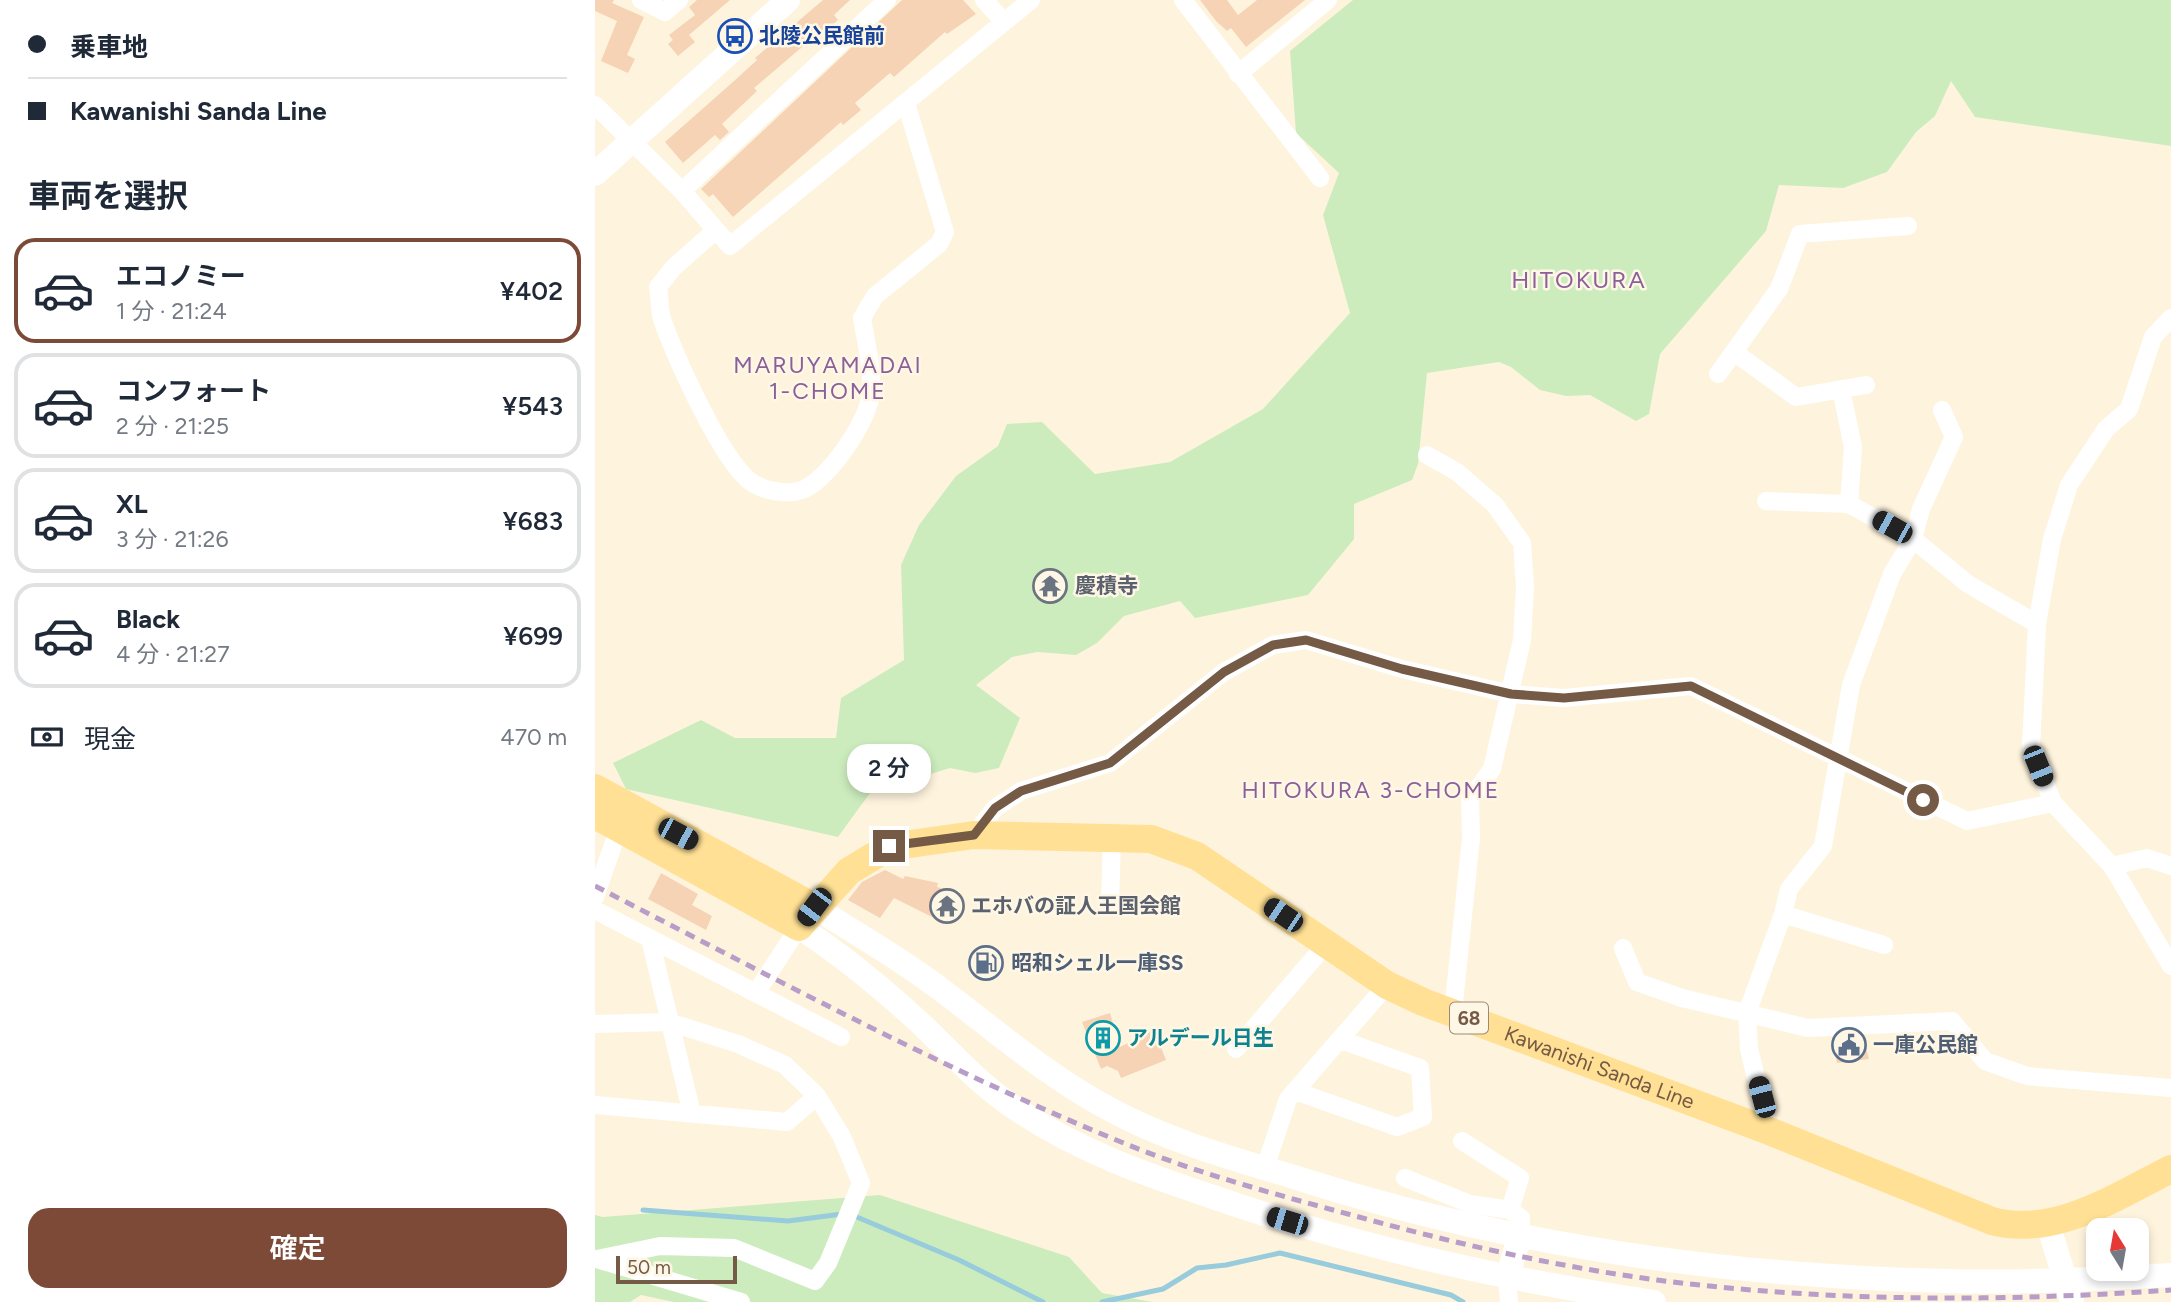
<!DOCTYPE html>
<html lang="ja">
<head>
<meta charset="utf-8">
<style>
  :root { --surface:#fff; --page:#f6f6f7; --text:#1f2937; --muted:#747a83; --line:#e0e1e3; --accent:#7d4a38 }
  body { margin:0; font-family:Figtree,"Noto Sans JP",sans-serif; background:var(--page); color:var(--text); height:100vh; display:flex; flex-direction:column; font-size:26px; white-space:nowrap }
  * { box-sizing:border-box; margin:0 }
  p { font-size:23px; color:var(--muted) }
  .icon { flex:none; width:38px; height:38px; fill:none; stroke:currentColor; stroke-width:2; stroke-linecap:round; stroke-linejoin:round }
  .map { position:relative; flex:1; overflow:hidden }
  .sheet { display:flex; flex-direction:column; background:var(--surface); width:595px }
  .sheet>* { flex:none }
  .guide { display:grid; align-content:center; height:154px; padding:0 28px; background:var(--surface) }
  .needle { width:46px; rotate:349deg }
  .fabs { position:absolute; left:1491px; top:1218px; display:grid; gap:14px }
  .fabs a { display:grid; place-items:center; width:63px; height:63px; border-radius:14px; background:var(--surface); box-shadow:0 4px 10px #0003; font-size:35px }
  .scale { position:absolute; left:21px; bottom:18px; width:121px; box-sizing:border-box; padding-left:7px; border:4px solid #755a45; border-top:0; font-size:19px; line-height:24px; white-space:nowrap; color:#755a45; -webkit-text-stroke:5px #fff7e6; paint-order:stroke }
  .end { position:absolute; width:32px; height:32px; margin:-16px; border:9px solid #755a45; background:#fff; box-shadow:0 0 0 4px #fff }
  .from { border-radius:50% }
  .bubble { position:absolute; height:49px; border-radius:21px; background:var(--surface); box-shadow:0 4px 10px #0003; font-size:23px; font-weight:600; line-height:49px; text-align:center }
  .car { position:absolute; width:21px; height:42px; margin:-21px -10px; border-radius:9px; box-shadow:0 0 5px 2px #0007; background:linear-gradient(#222 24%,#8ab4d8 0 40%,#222 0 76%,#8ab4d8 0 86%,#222 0) }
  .guide b { display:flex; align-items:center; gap:24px; height:66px; font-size:26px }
  .guide b+b { border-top:2px solid var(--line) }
  .guide i { width:18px; height:18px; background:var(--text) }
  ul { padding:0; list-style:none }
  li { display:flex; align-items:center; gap:21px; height:105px; margin:0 14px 10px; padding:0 14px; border:4px solid var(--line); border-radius:21px }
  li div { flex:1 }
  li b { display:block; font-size:26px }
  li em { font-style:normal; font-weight:600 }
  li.current { border-color:var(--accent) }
  li>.icon { width:63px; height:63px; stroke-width:1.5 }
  h2 { padding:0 28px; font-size:32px; line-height:84px }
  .pay { display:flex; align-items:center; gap:18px; height:77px; padding:0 28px; font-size:26px }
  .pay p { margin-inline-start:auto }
  .cta { display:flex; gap:14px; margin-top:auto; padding:14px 28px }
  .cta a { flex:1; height:80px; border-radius:21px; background:var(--accent); color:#fff; font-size:28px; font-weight:600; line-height:80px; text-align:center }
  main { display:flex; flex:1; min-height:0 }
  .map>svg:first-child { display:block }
</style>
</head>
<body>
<main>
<section class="sheet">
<div class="guide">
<b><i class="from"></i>乗車地</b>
<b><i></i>Kawanishi Sanda Line</b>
</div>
<h2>車両を選択</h2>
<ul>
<li class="current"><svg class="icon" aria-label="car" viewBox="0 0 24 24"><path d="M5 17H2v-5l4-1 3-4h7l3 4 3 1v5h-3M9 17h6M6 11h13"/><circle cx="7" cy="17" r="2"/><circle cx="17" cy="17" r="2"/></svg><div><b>エコノミー</b><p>1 分 · 21:24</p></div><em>¥402</em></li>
<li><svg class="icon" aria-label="car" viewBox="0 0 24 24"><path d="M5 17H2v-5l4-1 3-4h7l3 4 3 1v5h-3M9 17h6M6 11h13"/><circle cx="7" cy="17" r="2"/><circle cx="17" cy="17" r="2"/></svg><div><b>コンフォート</b><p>2 分 · 21:25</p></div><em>¥543</em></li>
<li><svg class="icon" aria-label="car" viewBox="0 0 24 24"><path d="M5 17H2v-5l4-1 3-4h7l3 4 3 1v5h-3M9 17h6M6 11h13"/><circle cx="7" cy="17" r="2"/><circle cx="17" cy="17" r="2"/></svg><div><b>XL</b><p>3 分 · 21:26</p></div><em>¥683</em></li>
<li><svg class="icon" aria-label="car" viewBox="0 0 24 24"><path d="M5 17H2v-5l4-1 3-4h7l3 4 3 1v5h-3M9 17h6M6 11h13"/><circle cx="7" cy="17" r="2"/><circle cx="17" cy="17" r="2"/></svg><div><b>Black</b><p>4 分 · 21:27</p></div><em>¥699</em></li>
</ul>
<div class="pay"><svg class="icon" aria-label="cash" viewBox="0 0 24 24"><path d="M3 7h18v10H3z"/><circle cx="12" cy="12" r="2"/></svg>現金<p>470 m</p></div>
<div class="cta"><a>確定</a></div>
</section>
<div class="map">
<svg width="1576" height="1302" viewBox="0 0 1576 1302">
  <rect width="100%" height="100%" fill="#fef4de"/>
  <!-- green -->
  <path fill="#ccecbd" d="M758 0H1576V146L1380 117 1356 81 1340 116 1321 132 1292 172 1248 188 1184 185 1171 231 1065 354 1054 414 1041 421 995 395 971 396 945 390 916 367 904 362 832 373 823 464 817 480 759 504V539L713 595 600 618 585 601 529 616 502 643 481 655 442 652 417 657 381 685 425 718 404 768 380 773 355 768 275 793 243 837 31 789 18 763 106 720 140 738H241L246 698 309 660 306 565 324 525 361 476 403 446 412 424 447 422 500 474 575 462 668 409 755 313 728 215 744 173 701 133 695 51Z
    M285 1195 474 1257 507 1293 557 1302H79L46 1295 35 1302H0V1215L8 1217Z"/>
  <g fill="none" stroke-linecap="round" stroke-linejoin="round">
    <!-- stream -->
    <path stroke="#98cbdb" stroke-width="5" d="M48 1210 193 1221 247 1214
      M257 1215 364 1260 448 1302
      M507 1302 568 1289 602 1268 631 1265 685 1253 856 1295 868 1302"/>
  </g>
  <!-- building -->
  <path fill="#f5d3b4" d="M0 0H19L17 3 49 17 32 55 40 59 33 73 6 61 22 21 0 11Z
    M102 0H135L94 35 100 42 83 56 73 44 78 40 74 35 100 15 94 7Z
    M228 0H255L239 15 243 20 229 32 227 30 159 88 162 91 127 124 134 132 125 140 120 135 88 163 70 142 139 81 162 60 160 58Z
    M307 0H368L381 14 352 34 350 32 299 77 295 73 260 103 266 110 248 125 246 122 138 217 118 194 114 197 106 189Z
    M605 0H632L643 15 662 0H710L651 47 636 28 632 31 621 21Z
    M290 870 308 879 310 876 343 883 342 887 346 888 343 897 350 900 341 919 299 898 285 918 253 900 267 882Z
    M66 873 103 894 97 905 117 916 111 930 53 899Z
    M515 1013 525 1047 559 1030 571 1060 526 1078 523 1071 512 1066 506 1069 487 1022Z
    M1268 1037 1274 1059 1242 1063 1237 1038Z"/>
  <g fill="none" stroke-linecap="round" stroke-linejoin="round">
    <!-- street -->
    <path stroke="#fff" stroke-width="18" d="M46 0 70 12 84 0
      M389 0 409 22
      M588 0 725 178
      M643 74 733 0
      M0 105 87 191 135 246 436 0
      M87 191 292 0
      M121 230 79 267 63 287C65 297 64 309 67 319 80 356 126 460 156 482 169 491 193 495 207 490 233 480 271 424 275 398 279 372 271 343 267 318L280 296 344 244 350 232 311 103
      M1139 352 1201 397 1271 385
      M1123 374 1184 289 1205 234 1313 226
      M1246 389 1258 447 1254 504
      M832 455 862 472 900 505 927 543 930 587 927 640 897 769 875 799 876 838 858 1012
      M1171 501 1254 504 1318 539 1373 584 1442 624 1436 747 1458 803
      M1442 624 1457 539 1474 485 1511 429 1534 409 1558 337 1576 318
      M379 835 400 808 426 791 515 763 629 672 678 645 711 640 807 669 916 694 969 698 1096 686 1372 821 1458 803 1517 866 1552 858 1576 866
      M1517 866 1576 966
      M0 897 24 828 30 821
      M515 904 517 839
      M0 910 246 1037
      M1188 914 1289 945
      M55 939 97 1114
      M1028 948 1042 982 1087 998 1213 1028 1357 1021 1390 1061 1432 1076 1576 1088
      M161 993 204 927
      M0 1024 74 1022 143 1044 190 1065 222 1096 192 1122 0 1105
      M641 1049 731 944
      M700 1091 802 1127 828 1117 825 1068 746 1040
      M1174 1131 1154 1049 1152 1013 1188 914 1194 889 1228 846 1256 685 1297 574 1318 539 1326 509 1359 437 1347 410
      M867 1141 925 1178 915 1210
      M670 1168 693 1099 792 985
      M810 1178 875 1204 915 1210 926 1218 925 1236
      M2 1259 65 1246 139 1248 220 1281 233 1263 266 1183 247 1137 222 1096
      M5 1260 146 1302
      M912 1277 914 1302"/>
    <!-- secondary -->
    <path stroke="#fff" stroke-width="24" d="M0 174 193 0
      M219 907C264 935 310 962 352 994 407 1036 457 1079 518 1111 576 1142 640 1159 702 1178 911 1245 1131 1276 1351 1281 1426 1283 1501 1279 1576 1275
      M204 927C247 955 286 987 324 1022 356 1052 385 1086 423 1110 483 1151 552 1175 621 1198 763 1247 910 1280 1059 1302
      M1453 1224 1477 1302
      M912 1277 925 1236"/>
    <!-- primary -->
    <g stroke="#ffe094" stroke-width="28">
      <path d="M0 788 219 907"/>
      <path id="s1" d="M0 815 204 927 254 871 294 847 379 835 556 839 602 856 792 985 828 1002 1174 1131 1397 1221C1460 1238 1522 1196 1576 1169"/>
    </g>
    <!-- rail -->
    <path stroke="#b79dc7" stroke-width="5" stroke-dasharray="10 7" stroke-linecap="butt" d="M0 886C175 976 349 1070 531 1144 602 1173 679 1194 753 1214 854 1242 957 1266 1062 1280 1232 1302 1405 1302 1576 1290"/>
  </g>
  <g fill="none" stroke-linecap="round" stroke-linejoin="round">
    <!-- route -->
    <path stroke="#755a45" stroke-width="9" d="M294 846 379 835 400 808 426 791 515 763 629 672 678 645 711 640 807 669 916 694 969 698 1096 686 1328 800"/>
  </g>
  <!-- icons -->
  <defs>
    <g id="bus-ring" transform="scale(1.75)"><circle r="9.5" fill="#fff7e6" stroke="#1a4fb4" stroke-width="1.5"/><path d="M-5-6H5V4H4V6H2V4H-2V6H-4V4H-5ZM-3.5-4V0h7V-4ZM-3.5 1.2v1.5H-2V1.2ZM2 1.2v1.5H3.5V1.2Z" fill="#1a4fb4"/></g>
    <g id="temple-ring" transform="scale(1.75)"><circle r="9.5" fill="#fff7e6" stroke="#6b7280" stroke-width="1.5"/><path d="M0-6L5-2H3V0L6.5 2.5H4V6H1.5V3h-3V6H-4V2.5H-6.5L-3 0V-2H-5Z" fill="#6b7280"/></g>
    <g id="fuel-ring" transform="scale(1.75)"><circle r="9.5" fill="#fff7e6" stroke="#5c6f8a" stroke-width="1.5"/><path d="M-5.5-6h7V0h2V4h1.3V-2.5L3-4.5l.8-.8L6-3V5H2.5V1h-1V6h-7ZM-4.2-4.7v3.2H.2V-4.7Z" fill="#5c6f8a"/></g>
    <g id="building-ring" transform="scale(1.75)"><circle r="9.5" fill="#fff7e6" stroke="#0f9aa8" stroke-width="1.5"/><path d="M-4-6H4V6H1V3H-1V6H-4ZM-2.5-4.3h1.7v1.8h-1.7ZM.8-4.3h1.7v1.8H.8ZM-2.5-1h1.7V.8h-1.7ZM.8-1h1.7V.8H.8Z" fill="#0f9aa8"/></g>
    <g id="civic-ring" transform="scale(1.75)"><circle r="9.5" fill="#fff7e6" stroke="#5c6f8a" stroke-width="1.5"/><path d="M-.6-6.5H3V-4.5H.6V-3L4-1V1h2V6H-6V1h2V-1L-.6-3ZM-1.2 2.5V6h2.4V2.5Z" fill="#5c6f8a"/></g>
  </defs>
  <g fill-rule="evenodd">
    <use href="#bus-ring" x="140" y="36"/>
    <use href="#temple-ring" x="455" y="586"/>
    <use href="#temple-ring" x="352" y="906"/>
    <use href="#fuel-ring" x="391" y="963"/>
    <use href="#building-ring" x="508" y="1038"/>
    <use href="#civic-ring" x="1254" y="1045"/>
  </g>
  <g text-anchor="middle" stroke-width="5" stroke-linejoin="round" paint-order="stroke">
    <!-- shield labels -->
    <rect fill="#fff7e6" stroke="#9e8975" stroke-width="2" x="855" y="1002.5" width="38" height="31" rx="5"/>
    <g font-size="19" font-weight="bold" fill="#755a45">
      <text x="874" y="1025">68</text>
    </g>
    <!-- transit labels -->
    <g font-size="21" font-weight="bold" fill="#164399" stroke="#fff7e6" text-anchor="start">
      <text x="164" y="43">北陵公民館前</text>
    </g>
    <!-- worship labels -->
    <g font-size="21" font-weight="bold" fill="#5b616d" stroke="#fff7e6" text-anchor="start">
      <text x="480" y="593">慶積寺</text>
      <text x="376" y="913">エホバの証人王国会館</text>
    </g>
    <!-- service labels -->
    <g font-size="21" font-weight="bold" fill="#4e5e75" stroke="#fff7e6" text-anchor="start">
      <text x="416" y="970">昭和シェル一庫SS</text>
      <text x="1278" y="1052">一庫公民館</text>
    </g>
    <!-- culture labels -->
    <g font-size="21" font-weight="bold" fill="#0d838f" stroke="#fff7e6" text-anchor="start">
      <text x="532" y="1045">アルデール日生</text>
    </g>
    <!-- street labels -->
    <g font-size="21" fill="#755a45" stroke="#fff7e6">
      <text dy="7" stroke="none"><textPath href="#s1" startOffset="1124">Kawanishi Sanda Line</textPath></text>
    </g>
    <!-- neighbourhood labels -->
    <g font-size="23" letter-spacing="2" fill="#8b6099" stroke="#fff7e6">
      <text x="233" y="373">MARUYAMADAI<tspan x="233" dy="26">1-CHOME</tspan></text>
      <text x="776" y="798">HITOKURA 3-CHOME</text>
    </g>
    <!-- quarter labels -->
    <g font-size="24" letter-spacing="2" fill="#8b6099" stroke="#fff7e6">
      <text x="984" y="288">HITOKURA</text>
    </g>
  </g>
</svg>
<div class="fabs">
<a><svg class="needle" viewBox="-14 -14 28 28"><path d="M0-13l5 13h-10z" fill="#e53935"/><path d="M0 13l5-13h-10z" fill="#747a83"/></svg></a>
</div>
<div class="scale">50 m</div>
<i class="end from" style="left:1328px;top:800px"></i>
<i class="end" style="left:294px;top:846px"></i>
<div class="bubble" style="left:252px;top:744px;width:84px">2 分</div>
<i class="car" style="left:1297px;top:527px;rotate:299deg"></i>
<i class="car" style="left:1443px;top:766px;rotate:158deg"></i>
<i class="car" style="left:83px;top:834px;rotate:118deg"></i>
<i class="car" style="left:219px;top:907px;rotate:217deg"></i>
<i class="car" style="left:688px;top:915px;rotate:304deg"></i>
<i class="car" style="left:1167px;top:1097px;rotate:345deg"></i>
<i class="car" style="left:692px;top:1221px;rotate:287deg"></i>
</div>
</main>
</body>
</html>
